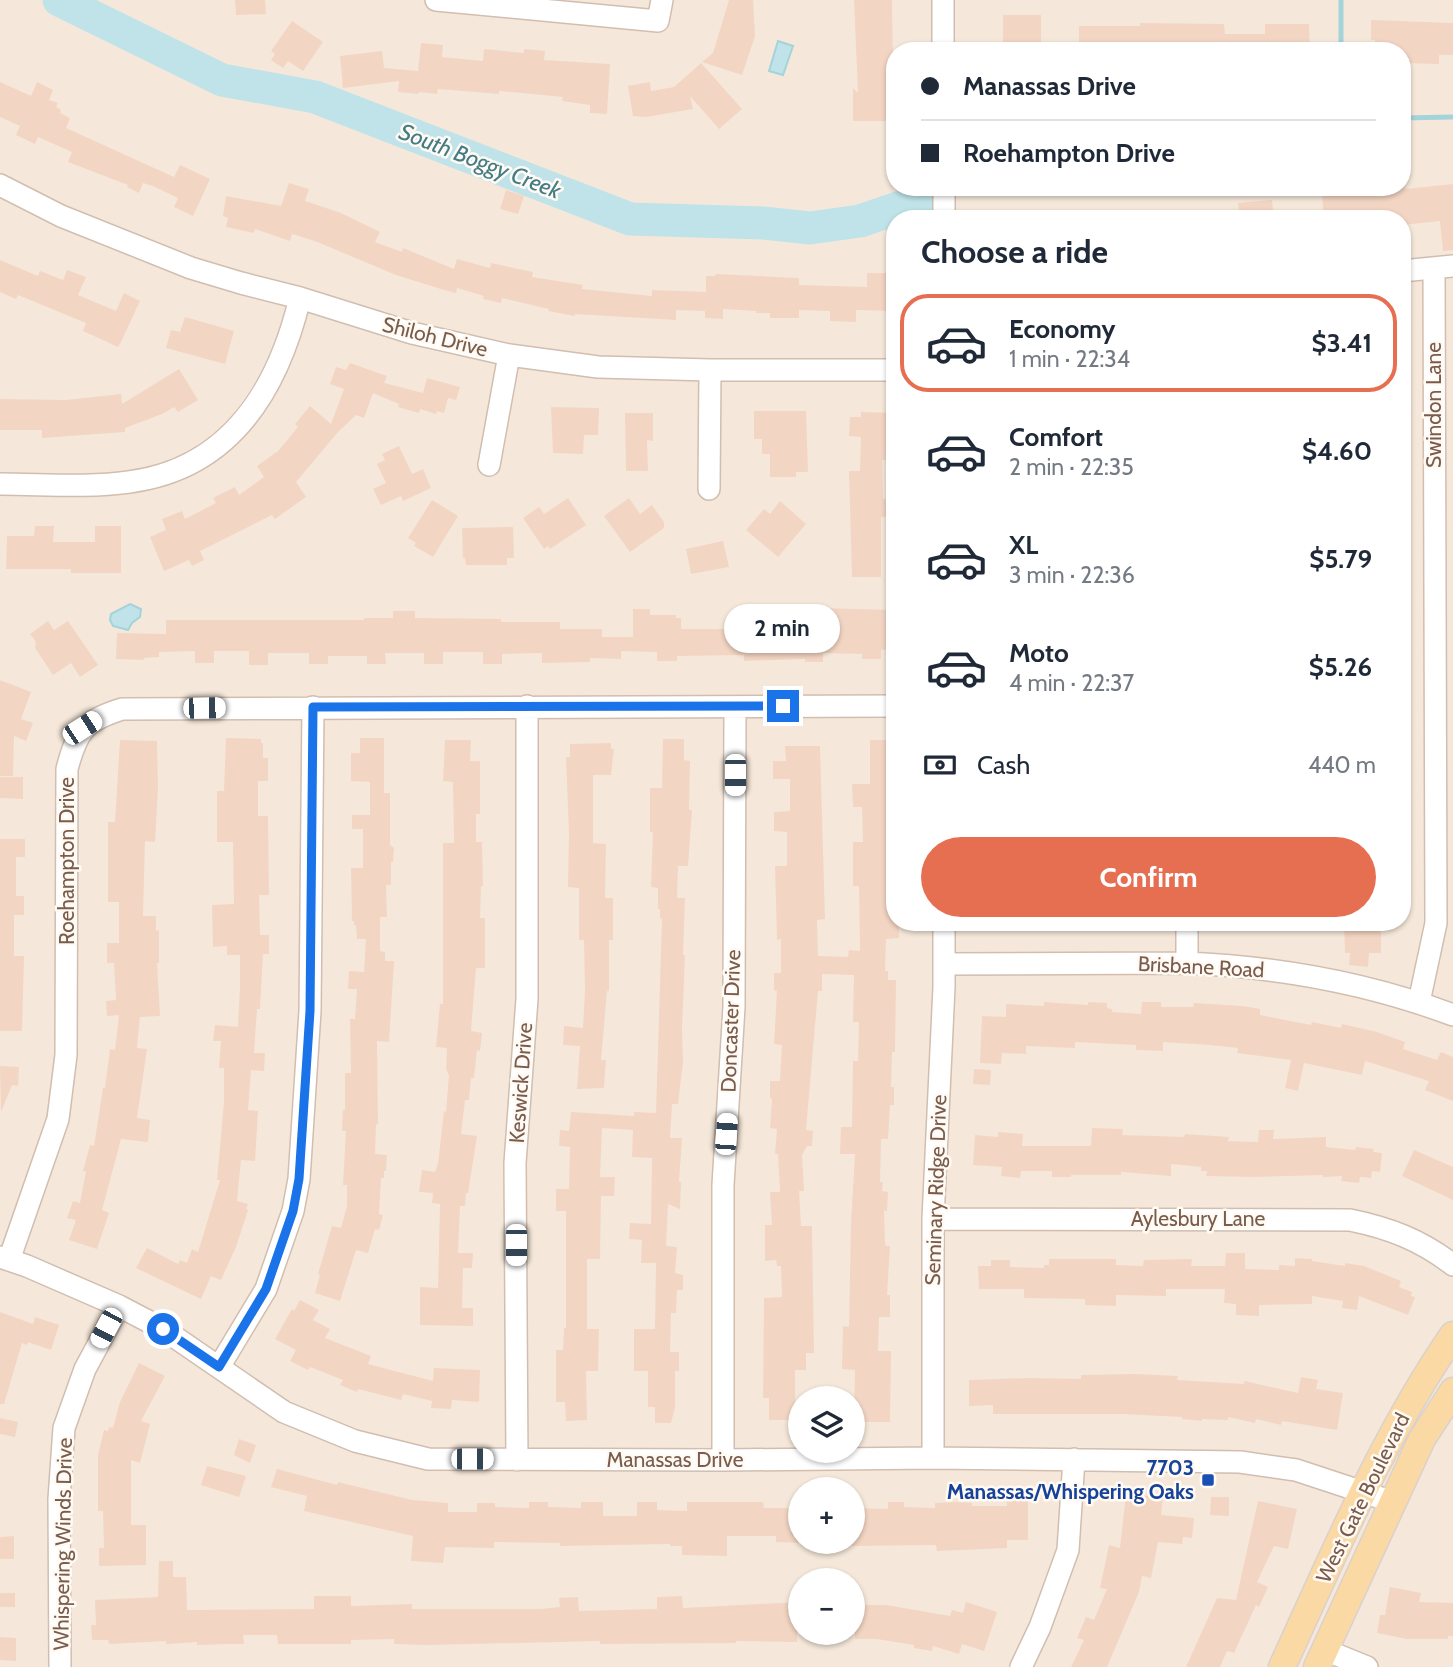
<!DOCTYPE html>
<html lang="en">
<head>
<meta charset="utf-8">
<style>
  :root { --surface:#fff; --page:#f6f6f7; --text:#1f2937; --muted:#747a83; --line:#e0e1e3; --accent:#e76f51 }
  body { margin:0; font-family:Cabin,sans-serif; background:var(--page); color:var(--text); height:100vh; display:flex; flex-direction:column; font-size:26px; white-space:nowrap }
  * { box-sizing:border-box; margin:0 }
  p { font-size:23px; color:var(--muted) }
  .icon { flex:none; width:38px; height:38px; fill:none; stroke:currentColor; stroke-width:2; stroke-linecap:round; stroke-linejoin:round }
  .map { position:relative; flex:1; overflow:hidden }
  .sheet { position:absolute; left:886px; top:210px; width:525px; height:721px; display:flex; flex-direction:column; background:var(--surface); border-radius:28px; box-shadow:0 2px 5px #0004 }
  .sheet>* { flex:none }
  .banner { position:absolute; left:886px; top:42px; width:525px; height:154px; border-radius:28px; box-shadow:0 2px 5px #0004; display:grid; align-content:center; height:154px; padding:0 35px; background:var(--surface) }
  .fabs { position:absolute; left:788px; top:1386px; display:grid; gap:14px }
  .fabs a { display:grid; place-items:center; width:77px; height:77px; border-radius:50%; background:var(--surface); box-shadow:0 2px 5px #0004; font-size:35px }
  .end { position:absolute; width:32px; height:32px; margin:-16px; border:9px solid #1a73e8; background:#fff; box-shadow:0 0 0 4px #fff }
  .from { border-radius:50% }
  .bubble { position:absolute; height:49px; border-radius:24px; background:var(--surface); box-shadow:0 2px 5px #0004; font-size:23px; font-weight:700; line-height:49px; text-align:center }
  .car { position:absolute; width:21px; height:42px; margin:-21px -10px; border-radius:9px; box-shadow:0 0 5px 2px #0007; background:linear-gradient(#fff 24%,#345 0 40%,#fff 0 76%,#345 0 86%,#fff 0) }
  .banner b { display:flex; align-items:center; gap:24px; height:66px; font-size:26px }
  .banner b+b { border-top:2px solid var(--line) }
  .banner i { width:18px; height:18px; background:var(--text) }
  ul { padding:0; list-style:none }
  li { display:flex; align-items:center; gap:21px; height:98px; margin:0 14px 10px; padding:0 21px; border:4px solid transparent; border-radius:28px }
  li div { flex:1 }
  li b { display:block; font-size:26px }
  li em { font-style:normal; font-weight:700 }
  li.active { border-color:var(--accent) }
  li>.icon { width:63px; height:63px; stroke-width:1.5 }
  h2 { padding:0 35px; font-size:32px; line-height:84px }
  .pay { display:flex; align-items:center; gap:18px; height:77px; padding:0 35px; font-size:26px }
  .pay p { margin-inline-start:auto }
  .primary-button { display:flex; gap:14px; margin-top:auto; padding:14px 35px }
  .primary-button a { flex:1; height:80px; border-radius:42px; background:var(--accent); color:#fff; font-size:28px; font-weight:700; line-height:80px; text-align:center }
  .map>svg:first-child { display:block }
</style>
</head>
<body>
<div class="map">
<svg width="1453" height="1667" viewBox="0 0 1453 1667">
  <rect width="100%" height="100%" fill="#fdf6ec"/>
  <!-- residential -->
  <path fill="#f5e8da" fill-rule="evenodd" d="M0 0H1453V1667H0ZM894 51H1402V187H894ZM894 219H1402V922H894ZM800 1398H852V1451H800ZM800 1489H852V1542H800ZM800 1580H852V1633H800Z"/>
  <!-- water -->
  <path fill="#bfe3e8" stroke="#a5d3da" stroke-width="2" d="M778 41 793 46 783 75 769 71Z
    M130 604 141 609 140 617 132 623 128 630 113 626 110 620 111 614Z"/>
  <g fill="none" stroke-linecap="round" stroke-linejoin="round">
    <!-- stream -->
    <path stroke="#a5d3da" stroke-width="5" d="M1341 51V1
      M1402 118 1453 117"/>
    <!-- river -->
    <path stroke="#bfe3e8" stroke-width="33" d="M59 0 222 80 315 97 630 219 763 223 810 228 860 221 919 201"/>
  </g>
  <!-- building -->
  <path fill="#f3d5c3" d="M235 0H265L266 14 236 15Z
    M729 0H753L755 36 742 75 702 62 713 53Z
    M854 0H892L893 69H891V121H853V88L858 93Z
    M1003 15H1041V46L1032 47V51H1003Z
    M1371 20 1453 23V55H1439V64L1402 63V51H1375V40H1371Z
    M292 21 323 42 303 71 288 61 283 68 271 60 275 54 271 51Z
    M1140 23 1224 24 1225 34H1265V24H1309L1310 51H1079V26H1140Z
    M421 43 443 45 442 57 483 61 484 49 524 53V49L545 51 544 60 610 64 607 114 590 113V105L562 101 563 97 522 93 499 91V94L438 89 437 94 419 92 418 94 398 92 399 81 343 88 340 56 382 51 384 68 418 71Z
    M701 63 742 109 719 129 690 96 693 109 646 117 633 116 628 86 650 82 651 91 674 87Z
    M0 82 31 96 37 82 53 90 49 100 58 103 56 107 61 110 60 113 70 118 66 128 174 177 180 165 210 179 193 216 174 207 178 198 153 186 143 183 139 193 127 187 128 185 68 162 72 152 38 137 35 144 16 135 20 126 0 117Z
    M289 183 309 189 305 201 341 213 380 232 375 242 402 252 403 248 454 269 457 259 490 268 491 263 533 272 532 277 583 285 582 289 652 296V290L706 292V276H715L716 274 799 278V285L867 287V273H887V283H894V311L856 310V322L830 321V311L799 310V318H770V313H756V311L723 309V319L705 318V311L676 310V320L575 314V316L548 311 549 309 502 298 501 303 483 299 484 296 457 288 456 293 444 290 396 275 315 241 292 234 290 241 255 229 254 233 226 227 228 218 223 216 226 196 281 206Z
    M1453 184V250L1443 251 1440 221 1402 225V219H1324L1322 194 1365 191 1364 187H1405V189Z
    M506 190 524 196 518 214 500 209Z
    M1272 200 1274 219H1240L1238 203Z
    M0 260 38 276 40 271 63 280 67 270 86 277 78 295 116 311 124 293 140 301 120 344 118 347 83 331 86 323 18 295 16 299 0 292Z
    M185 317 234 331 225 364 166 348 171 330 180 332Z
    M350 363 387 376 384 383 423 393 427 378 460 387 456 400 448 398 444 413 437 411 436 414 420 409 419 413 398 407 399 404 373 393 364 418 356 415 338 432 296 482 306 497 275 519 272 515 200 551 204 560 192 566 189 560 164 571 150 537 166 530 162 519 182 511 185 519 216 503 213 498 235 487 239 495 264 477 257 466 278 451 298 427 295 424 310 406 331 424 344 389 330 384 336 367 346 370Z
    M179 369 198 400 178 412 174 407 162 414 125 428V432L42 438V430H0V399L66 400 121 394 122 404Z
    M551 407 599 408 598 435H584L583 454 553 453Z
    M754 411H806L808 472H796V477H770V454H762V439H754Z
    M861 412 894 413V460H882L883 499H892L893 517H881V577H852L849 471H860L861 437 849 436 850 417H861Z
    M625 413H653V441L647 440 648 471H626Z
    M399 446 412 474 423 469 431 488 403 501 401 496 381 505 373 489 386 483 377 464 385 460 382 454Z
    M568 498 586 525 550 549 548 546 544 549 523 518 539 507 544 514Z
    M629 498 640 514 652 505 664 522V528L630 552 604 516Z
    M432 500 458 516 433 557 414 546 416 543 408 538Z
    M780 501 806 524 778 557 746 530 764 509 770 514Z
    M35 526H54L53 542H95V526H121V573H71V569H6L7 536H34Z
    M513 527 514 558H507V565H466L465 558H463L462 528Z
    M723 541 729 567 691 574 686 549Z
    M817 608 894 610V649L881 650V659H862V654L823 653V662H805V659L744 661V655L677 656V661H657V652L621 651V659L590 658V662L542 663V653L502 654V664H483V652H443V664H424V653H385L386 664H367V656H328V664H309V653H268V665H249V651H214V663H195V651L159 652V657L144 658V660L116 659 117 633 166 634V620H364V618H393V611H415V618L501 619V622H560V629H602V637H633V609H650V615H676V618H681V629H745V621H805V618L817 617Z
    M48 621 54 630 68 621 98 665 80 677 71 663 53 675 35 648 36 642 30 634Z
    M0 680 31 692 21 719 33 723 26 741 14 736 13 776H0Z
    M226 738 261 739V743H263V758H268V781H258V816H268L269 895H259L260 935H269V954H263L260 1009H257L254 1053H265L264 1071 251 1070 248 1110 258 1111 255 1161 241 1160 237 1201 248 1204 246 1209 248 1210 236 1247 221 1280 211 1276 201 1299 136 1268 147 1248 178 1264 180 1260 187 1263 192 1249 198 1252 220 1180H217L224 1102V1068H219L221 1041H213L215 1025 238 1027 240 987V955H227V946L213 947 212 905 234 904 233 842H217V791H224Z
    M360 738H384V793H390V845L394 848 393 862H391V885H386L387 917H380V951L385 952V961H394L389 1042 377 1041 378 1125 376 1124 375 1154 387 1155 386 1171H384V1178H381L379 1214 383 1215 379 1230 375 1229 368 1253 356 1250 340 1301 315 1293 320 1275 318 1274 332 1226 341 1228 347 1206V1185H343L346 1131H342L343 1110H345V1073H351L350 1019H355L357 989H348L349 971 364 972 366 939H357L356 925H354V921H352L351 868H363V829H352V815H370V782L351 781V753H360Z
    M663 739H684V760L690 761 689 810H692L688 866H678L677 898H685L683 955H685L682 1030 683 1062 678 1104H672L670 1138H682L679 1182H681L680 1209 668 1204 666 1246 677 1247 675 1273 683 1275V1290H677L676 1313H671L670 1352H679V1371H675V1407L671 1423H655V1407H648V1371H634V1329H655L656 1263H641L642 1240 629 1239 630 1223 651 1224 652 1158 632 1157 633 1130 602 1128 600 1177H615L614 1196H601L600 1259H587V1329H599L598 1371H586L587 1420 566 1421 565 1402H556V1350H563L564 1328H566V1211H556V1189H569L570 1147 559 1146 560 1130 569 1131 571 1112 634 1116V1112L656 1113 662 919 660 918V909H658V888L651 887 653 832H650V788H662Z
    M120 740 157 741 158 788 155 842 145 841 143 916H156V931L159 930V963H157L160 1016 140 1017 137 1048 147 1049 137 1118 150 1120 148 1142 121 1139 102 1210 109 1213 97 1249 69 1240 76 1220 67 1218 73 1201 80 1203 86 1171H83L90 1145 94 1146 103 1088H105L110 1049 115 1050 119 1015 107 1016 106 1001 116 1000 114 963H107V943H119V902H108V822H115Z
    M445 740H471L470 761H480V814H476V842H482L483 886H481L480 918H485V968H476L471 1031 482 1033 480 1051 477 1050 474 1078H471L469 1100H465L461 1134 477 1136 468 1193H466L465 1206H460L458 1253H473L472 1268H463L462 1308H473V1326L420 1325V1287L438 1288 440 1204 432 1203 433 1193 419 1192 422 1170 435 1172 438 1164 444 1111 446 1112 449 1075 446 1069 447 1048 436 1047 440 1004H443V843H454L453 782 443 781Z
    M870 740H889V757H894V832H889V867H894V886H890V914H893L894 922H899V938L886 939 885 971H888V980H896L895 1052H892L891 1087H894V1105H890L888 1139H881L880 1182H883L882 1191 888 1192 887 1211H884L885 1241 886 1246H890L887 1295H890V1317H879L878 1351H891L890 1422H854L855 1370 842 1369 843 1326 849 1327 851 1223 855 1154H840L841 1127H852L853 1061H858L859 1022H853L854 975 822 974V991H818L806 1130 813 1131 812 1146H807L802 1155 804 1191H799L801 1226H812L814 1353H806V1370H795V1406H792V1420H769V1398H763L764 1298 782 1297 781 1266H777L776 1260 765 1261V1225H772L770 1192H780L778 1154H775L777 1129 770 1128 772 1099 770 1098V1081H780L782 1045 774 1044 777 991 774 990V973H781V939L777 940 775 866H787V832L774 831V812L790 811V779H773V761H786L785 746H820L825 919 817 920 818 956 848 957 849 950 860 951 859 886H853V842H863L862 807H853L852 784H870Z
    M611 743V749H614L611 775H593V843L606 844 605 898H613V940H609V991H607L601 1060H606L604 1088 577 1089 580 1046 563 1045 564 1026 583 1028 585 991 584 940H579V888L568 887 569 833 566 757H570V744Z
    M0 777H23V799L0 798Z
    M0 839H25V857H16V896H24V915H14V956H24L22 1031H0Z
    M1344 922H1381V953H1369L1368 967 1349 965 1350 953H1345Z
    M1044 1002 1088 1005V1002L1107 1003V1008L1112 1009V1012L1141 1014 1142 1002H1161V1007H1193L1194 1003 1243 1006 1260 1009V1015L1311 1025 1312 1022 1341 1028 1342 1024 1377 1032 1405 1042 1403 1049 1437 1060 1441 1052 1453 1057V1101L1425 1090 1429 1081 1365 1061 1362 1075 1304 1063 1298 1091 1285 1088 1291 1060 1237 1053 1238 1048 1210 1045 1163 1042V1051L1136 1050V1045L1075 1042V1048L1026 1046V1054L1002 1053 1001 1064 980 1063 982 1016 1006 1017V1004L1044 1006Z
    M0 1066 19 1067 18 1086 12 1085 1 1112Z
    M974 1069 991 1070 990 1085 973 1084Z
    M1092 1128 1123 1129 1122 1135 1184 1137 1185 1134 1229 1137 1228 1141 1258 1142 1259 1130H1274L1273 1139 1326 1137V1147L1355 1150 1356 1147 1374 1149 1373 1152 1382 1153 1380 1172 1372 1171 1371 1178 1360 1177 1359 1183 1341 1181 1342 1176 1323 1177V1175L1251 1177 1206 1176 1207 1171H1201V1167L1171 1164V1176L1121 1172V1175H1071V1177H1052V1171H1021L1020 1178 1001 1176 1002 1167 973 1165 975 1135 998 1137V1132L1023 1134 1022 1146H1091Z
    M1414 1150 1453 1167V1200L1402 1176Z
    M1226 1253H1245V1269L1279 1270V1265L1295 1266V1258L1312 1259V1261L1345 1266V1263L1364 1266 1401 1281 1399 1287 1412 1292 1411 1296 1415 1297 1408 1315 1359 1296 1357 1310 1342 1308 1343 1301 1312 1296V1304L1259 1305V1316L1236 1315V1304L1224 1303 1225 1289H1166V1296L1116 1295V1306L1085 1305V1299L1024 1298V1289H979L978 1266H991V1260H1010V1267L1044 1268V1265H1049V1259H1116V1265L1143 1266 1144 1260 1192 1259 1191 1266H1225Z
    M300 1300 319 1310 313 1320 330 1329 325 1338 371 1356 368 1364 433 1381 434 1368 480 1370 479 1402 452 1400 451 1409 431 1408 432 1401 403 1394 401 1400 358 1389 357 1392 340 1385 343 1380 310 1367 308 1370 290 1361 296 1350 275 1339 292 1309 294 1311Z
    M0 1312 33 1324 35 1317 59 1325 51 1350 28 1342 27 1345 22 1343 4 1404H0Z
    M139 1363 165 1376 141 1421 150 1424 140 1463 131 1460V1525H146V1565L99 1566V1548H104L103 1511H98V1455L104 1430 108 1431 109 1427 113 1428 120 1402Z
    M1135 1374 1178 1376 1177 1380 1244 1384V1381L1298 1393 1301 1377 1318 1380 1316 1389 1343 1393 1337 1430 1282 1421 1281 1425 1256 1419 1255 1423 1228 1417V1420L1202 1419V1421L1182 1419V1417L1122 1414H993V1405L969 1406V1380L1027 1378 1081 1379V1375Z
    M0 1418 18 1422 15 1437 0 1434Z
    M239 1439 256 1445 250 1463 234 1455Z
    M207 1466 246 1476 239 1497 201 1485Z
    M277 1469 337 1485 338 1482 412 1500 448 1503V1512H477V1503H495V1507L529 1508V1502H548V1507L581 1508V1502H603V1516H637V1502H657V1510L687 1511V1502H763L764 1508H800V1543L776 1542V1536H727V1556L682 1555V1546H670V1544L560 1546V1543L494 1542V1548L445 1547 443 1563 411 1561 413 1536 304 1511 307 1496 271 1487Z
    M1126 1494 1163 1497 1161 1515 1194 1518 1192 1538 1183 1537 1182 1544 1158 1542 1151 1578 1142 1576 1139 1592 1107 1667H1071L1084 1640 1077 1638 1086 1617 1094 1620 1107 1589 1100 1588 1109 1545 1120 1548Z
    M1211 1497H1229V1516L1210 1515Z
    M1007 1501H1028V1540H1007V1548L937 1551 936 1545 852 1546V1508L888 1509V1502H904V1507L935 1508V1503L955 1502 972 1503V1506H1007Z
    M1258 1501 1297 1509 1288 1549 1274 1546 1257 1582 1268 1587 1259 1607 1256 1605 1234 1653 1227 1651 1220 1667H1186L1217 1598 1236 1600Z
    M14 1536V1559H0V1537Z
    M159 1561H173V1577H186L187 1610 314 1609V1596H351V1606L412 1604V1609H541L560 1607 559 1598 578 1597 579 1611 657 1609V1597L682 1596 683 1608 800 1602V1632H797V1642L736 1641V1643L600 1644V1641L427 1645 394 1644V1639L351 1640V1644H278L277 1635H243L244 1644H226L197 1645V1642L166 1644V1641L109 1644 108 1640H92L91 1625H96L95 1600 158 1597Z
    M1390 1587 1421 1593 1419 1602 1453 1603V1636H1448V1639H1407L1377 1633 1380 1615H1385Z
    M0 1593H15V1607H0Z
    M966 1602 997 1612 984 1651 962 1644 959 1654 933 1646 932 1651 914 1648V1645L877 1639H855V1633H852V1605H886L950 1616 952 1610 963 1613Z
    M0 1637 16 1638V1661L0 1660Z"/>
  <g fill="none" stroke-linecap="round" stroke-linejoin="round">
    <!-- minor casing -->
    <g stroke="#d1beb0" stroke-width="24">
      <path id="minor" d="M436 0 658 21 662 0
        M943 0V51
        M0 185 61 216 191 268 241 283 300 298 412 333 509 355 598 367 710 370H894
        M944 187V219
        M1402 271 1453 266
        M489 465 509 355
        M0 484C43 484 87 488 129 482 231 469 278 389 300 298
        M709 489 710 370
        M1187 922V963
        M944 964 1187 963C1277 967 1368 983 1453 1015
        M1419 1002 1436 923 1434 268
        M933 1219 1350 1220C1389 1228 1421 1240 1453 1265
        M0 1257 27 1266 119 1306 163 1329 284 1412 355 1441 428 1459 723 1460 933 1458 1240 1462 1296 1470 1393 1502
        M9 1260 58 1119 66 1055 67 769C77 731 84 721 122 709L894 706
        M219 1367 266 1289 293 1211 299 1179 310 1011 313 707
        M933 1458V1219L944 987V922
        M517 1460 515 1163 527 999V706
        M723 1460V1185L734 1007 735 707
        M1325 1650 1367 1667
        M60 1667 59 1499 64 1428 85 1369 119 1306
        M1021 1667 1040 1627 1068 1550 1074 1459"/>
    </g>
    <!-- major casing -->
    <g stroke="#dad1cd" stroke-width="29">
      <path id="major" d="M1282 1667C1334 1554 1382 1438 1453 1335
        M1317 1667 1422 1439 1453 1391"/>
    </g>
    <!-- minor -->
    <use href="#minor" stroke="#fff" stroke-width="21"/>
    <!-- major -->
    <use href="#major" stroke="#fbd9a5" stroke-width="26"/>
  </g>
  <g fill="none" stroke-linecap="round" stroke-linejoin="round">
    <!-- route -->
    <path stroke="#1a73e8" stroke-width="9" d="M163 1329 219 1367 266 1289 293 1211 299 1179 310 1011 313 707 783 706"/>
  </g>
  <!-- markers -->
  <rect fill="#1a4fb4" stroke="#fffaf3" stroke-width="2.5" x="1201" y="1473" width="14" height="14" rx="3.5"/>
  <g text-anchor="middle" stroke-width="5" stroke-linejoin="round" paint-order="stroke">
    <!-- street labels -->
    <g font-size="21" fill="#7a5c4d" stroke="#fffaf3">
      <text transform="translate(435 337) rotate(14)" y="7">Shiloh Drive</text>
      <text transform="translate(1434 405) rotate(-90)" y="7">Swindon Lane</text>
      <text transform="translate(67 861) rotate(-90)" y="7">Roehampton Drive</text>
      <text transform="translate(1201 967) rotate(3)" y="7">Brisbane Road</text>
      <text transform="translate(731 1021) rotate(-88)" y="7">Doncaster Drive</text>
      <text transform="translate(521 1083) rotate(-86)" y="7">Keswick Drive</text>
      <text transform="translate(936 1190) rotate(-88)" y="7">Seminary Ridge Drive</text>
      <text x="1198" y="1226">Aylesbury Lane</text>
      <text x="675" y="1467">Manassas Drive</text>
      <text transform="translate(1363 1498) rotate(-64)" y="7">West Gate Boulevard</text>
      <text transform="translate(63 1544) rotate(-89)" y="7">Whispering Winds Drive</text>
    </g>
    <!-- transit labels -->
    <g font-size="21" font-weight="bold" fill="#164399" stroke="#fffaf3" text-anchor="end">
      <text x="1194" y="1475">7703<tspan x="1194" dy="24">Manassas/Whispering Oaks</tspan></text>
    </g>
    <!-- water labels -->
    <g font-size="23" font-style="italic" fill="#437c86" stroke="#fffaf3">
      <text transform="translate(480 161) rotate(21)" y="8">South Boggy Creek</text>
    </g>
  </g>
</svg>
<div class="fabs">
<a><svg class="icon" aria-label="layers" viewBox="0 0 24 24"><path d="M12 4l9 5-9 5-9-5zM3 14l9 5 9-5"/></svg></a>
<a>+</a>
<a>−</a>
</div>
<i class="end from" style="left:163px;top:1329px"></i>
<i class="end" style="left:783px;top:706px"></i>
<div class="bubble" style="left:724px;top:604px;width:116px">2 min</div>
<i class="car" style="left:204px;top:708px;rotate:89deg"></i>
<i class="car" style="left:82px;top:728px;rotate:57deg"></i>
<i class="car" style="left:735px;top:775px;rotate:180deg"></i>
<i class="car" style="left:726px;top:1134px;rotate:4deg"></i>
<i class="car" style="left:516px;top:1245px;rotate:180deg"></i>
<i class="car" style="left:106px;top:1328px;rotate:208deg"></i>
<i class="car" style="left:472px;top:1459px;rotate:90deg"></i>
<div class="banner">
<b><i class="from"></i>Manassas Drive</b>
<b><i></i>Roehampton Drive</b>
</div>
<section class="sheet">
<h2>Choose a ride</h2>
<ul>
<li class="active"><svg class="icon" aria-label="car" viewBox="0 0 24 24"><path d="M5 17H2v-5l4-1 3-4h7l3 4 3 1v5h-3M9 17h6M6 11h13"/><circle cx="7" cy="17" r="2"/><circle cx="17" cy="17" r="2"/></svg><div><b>Economy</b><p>1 min · 22:34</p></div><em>$3.41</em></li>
<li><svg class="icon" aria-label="car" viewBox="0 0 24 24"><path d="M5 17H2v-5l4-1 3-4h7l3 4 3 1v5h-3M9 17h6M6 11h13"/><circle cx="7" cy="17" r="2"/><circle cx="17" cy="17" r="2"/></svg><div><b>Comfort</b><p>2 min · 22:35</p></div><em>$4.60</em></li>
<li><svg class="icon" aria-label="car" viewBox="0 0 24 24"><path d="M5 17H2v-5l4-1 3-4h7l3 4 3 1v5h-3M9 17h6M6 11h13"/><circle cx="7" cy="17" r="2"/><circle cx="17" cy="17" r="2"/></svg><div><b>XL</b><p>3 min · 22:36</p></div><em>$5.79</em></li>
<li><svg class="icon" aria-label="car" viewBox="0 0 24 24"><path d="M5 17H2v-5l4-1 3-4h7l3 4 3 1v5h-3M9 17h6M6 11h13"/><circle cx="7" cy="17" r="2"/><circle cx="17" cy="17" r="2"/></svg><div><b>Moto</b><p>4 min · 22:37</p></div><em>$5.26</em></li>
</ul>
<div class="pay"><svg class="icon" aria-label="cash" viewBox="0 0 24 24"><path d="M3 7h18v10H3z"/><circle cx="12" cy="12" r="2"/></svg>Cash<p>440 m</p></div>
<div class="primary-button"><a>Confirm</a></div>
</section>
</div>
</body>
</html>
